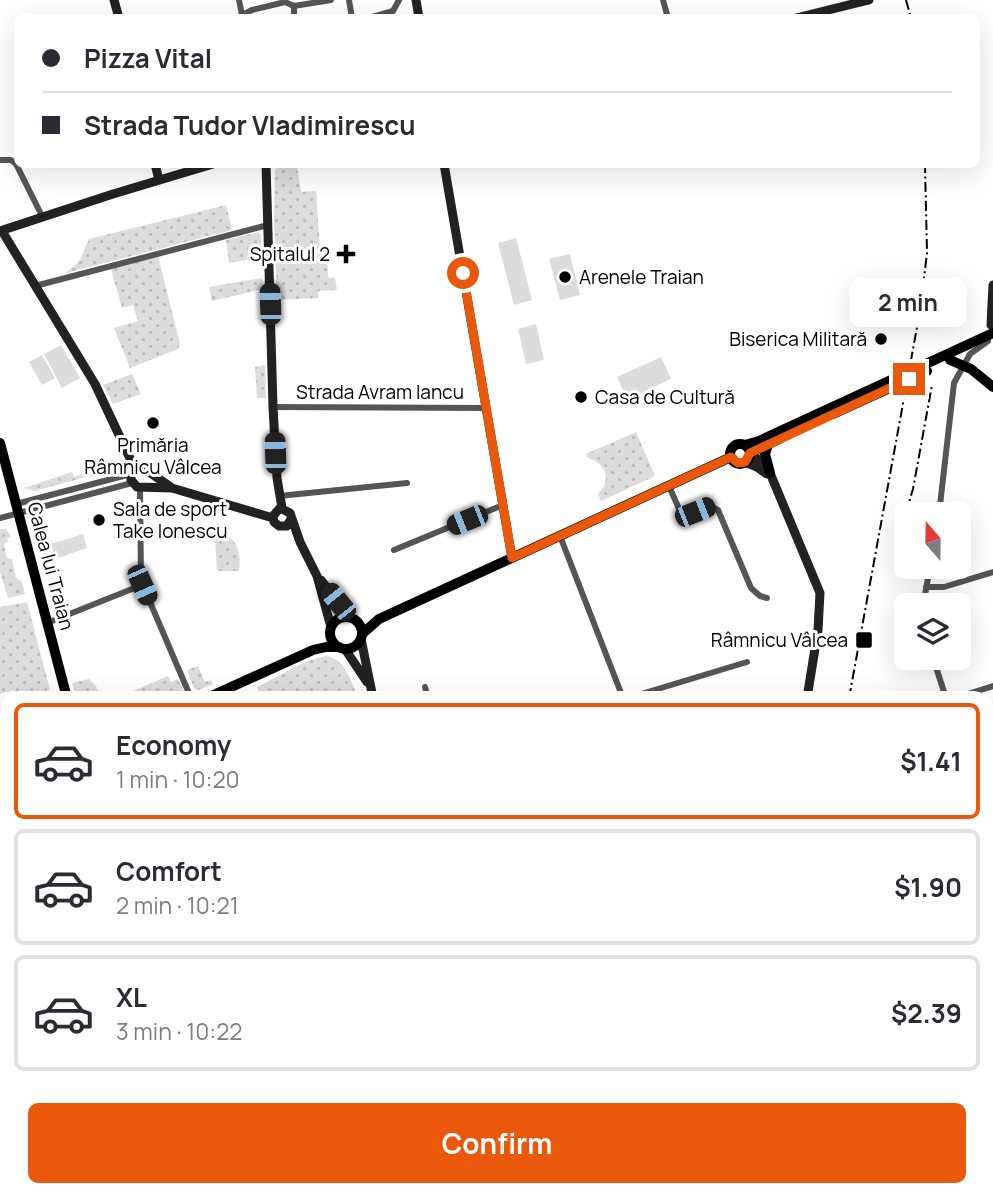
<!DOCTYPE html>
<html lang="en">
<head>
<meta charset="utf-8">
<style>
  :root { --surface:#fff; --page:#f7f7f7; --text:#2b2b33; --muted:#7c7c81; --line:#e1e1e2; --accent:#ea580c }
  body { margin:0; font-family:Manrope,sans-serif; background:var(--page); color:var(--text); height:100vh; display:flex; flex-direction:column; font-size:26px; white-space:nowrap }
  * { box-sizing:border-box; margin:0 }
  p { font-size:23px; color:var(--muted) }
  .icon { flex:none; width:38px; height:38px; fill:none; stroke:currentColor; stroke-width:2; stroke-linecap:round; stroke-linejoin:round }
  .map { position:relative; flex:1; overflow:hidden }
  .sheet { position:absolute; left:0px; top:691px; width:994px; height:506px; display:flex; flex-direction:column; background:var(--surface); border-radius:21px 21px 0 0; box-shadow:0 7px 28px #0002 }
  .sheet>* { flex:none }
  .guide { position:absolute; left:14px; top:14px; width:966px; height:154px; border-radius:10px; box-shadow:0 7px 28px #0002; display:grid; align-content:center; height:154px; padding:0 28px; background:var(--surface) }
  .needle { width:46px; rotate:340deg }
  .tools { position:absolute; left:894px; top:502px; display:grid; gap:14px }
  .tools a { display:grid; place-items:center; width:77px; height:77px; border-radius:10px; background:var(--surface); box-shadow:0 7px 28px #0002; font-size:35px }
  .end { position:absolute; width:32px; height:32px; margin:-16px; border:9px solid #ea580c; background:#fff; box-shadow:0 0 0 4px #fff }
  .from { border-radius:50% }
  .bubble { position:absolute; height:49px; border-radius:10px; background:var(--surface); box-shadow:0 7px 28px #0002; font-size:23px; font-weight:700; line-height:49px; text-align:center }
  .car { position:absolute; width:21px; height:42px; margin:-21px -10px; border-radius:9px; box-shadow:0 0 5px 2px #0007; background:linear-gradient(#222 24%,#8ab4d8 0 40%,#222 0 76%,#8ab4d8 0 86%,#222 0) }
  .guide b { display:flex; align-items:center; gap:24px; height:66px; font-size:26px }
  .guide b+b { border-top:2px solid var(--line) }
  .guide i { width:18px; height:18px; background:var(--text) }
  ul { padding:12px 0 0; list-style:none }
  li { display:flex; align-items:center; gap:21px; height:116px; margin:0 14px 10px; padding:0 14px; border:4px solid var(--line); border-radius:10px }
  li div { flex:1 }
  li b { display:block; font-size:26px }
  li em { font-style:normal; font-weight:700 }
  li.current { border-color:var(--accent) }
  li>.icon { width:63px; height:63px; stroke-width:1.5 }
  .button { display:flex; gap:14px; margin-top:auto; padding:14px 28px }
  .button a { flex:1; height:80px; border-radius:10px; background:var(--accent); color:#fff; font-size:28px; font-weight:700; line-height:80px; text-align:center }
  .map>svg:first-child { display:block }
</style>
</head>
<body>
<div class="map">
<svg width="993" height="1196" viewBox="0 0 993 1196">
  <defs>
    <pattern id="green-dots" width="8" height="8" patternUnits="userSpaceOnUse" patternTransform="scale(1.75)"><rect width="8" height="8" fill="#dcdcdc"/><path d="M2 2h.1M6 6h.1" fill="none" stroke="#bbb" stroke-width="1.8" stroke-linecap="round"/></pattern>
    <pattern id="water-waves" width="16" height="10" patternUnits="userSpaceOnUse" patternTransform="scale(1.75)"><rect width="16" height="10" fill="#a3a3a3"/><path d="M0 5q4-4 8 0t8 0" fill="none" stroke="#8b8b8b"/></pattern>
  </defs>
  <rect width="100%" height="100%" fill="#fff"/>
  <!-- green -->
  <path fill="url(#green-dots)" d="M288 165H297L301 192 316 191 320 249H327L328 278H335L337 290 318 291V298L277 300 274 217 275 169Z
    M226 205 232 230 66 273 80 260 89 239Z
    M258 232 261 235V257L229 263 226 240Z
    M158 256 180 344 178 349 130 368 114 328 138 321 133 305 122 308 111 269Z
    M262 278 263 289 212 301 209 287Z
    M265 365 266 398H257L255 367Z
    M132 374 141 394 113 404 103 385Z
    M636 432 655 476 601 501 598 494C612 480 606 463 588 458L586 454Z
    M124 460V465L119 468 35 491 24 488 72 472 74 477Z
    M0 529H6L11 537 7 538 8 541 4 544 7 558 12 559 16 578 22 582 25 594 8 598 0 572Z
    M228 537C239 542 241 559 239 571H217L215 539Z
    M27 602 50 690 21 697 14 690 0 694V607Z
    M326 656C346 659 351 682 358 698H261L257 687 307 661Z
    M198 666 205 682 211 680 213 684 198 690 194 688 187 670Z
    M168 676 171 682 178 679 187 698H117Z
    M89 679 96 686 101 698H77L72 683Z
    M993 1165V1196H924L936 1190H987V1166Z
    M151 1190H780L754 1196H549L532 1192 527 1196H119Z
    M791 1190H905C880 1196 818 1196 791 1190Z"/>
  <!-- pitch -->
  <path fill="#dcdcdc" d="M516 238 532 300 514 305 498 243Z
    M570 254 580 295 560 300 549 259Z
    M536 324 544 360 526 364 518 329Z
    M61 345 80 378 62 388 44 354Z
    M42 355 55 378 42 385 29 362Z
    M661 357 671 379 627 399 617 377Z
    M83 534 87 548 55 559 51 544Z"/>
  <!-- water -->
  <path fill="url(#water-waves)" d="M780 1190 857 1196H754Z"/>
  <g fill="none" stroke-linecap="round" stroke-linejoin="round">
    <!-- street -->
    <path stroke="#555" stroke-width="6" d="M239 0 242 15 252 10 285 2 294 6 331 0
      M349 0 352 18
      M663 0 668 18
      M294 18V6
      M369 18 393 11 399 0
      M0 160H11L16 164 42 216
      M35 286 268 225
      M273 407 486 408
      M669 486 679 509 684 515 711 506 718 510 751 588 760 596 767 598
      M140 487 141 581 191 698
      M279 496 407 483
      M16 504 131 474
      M939 514 954 383 970 354 988 341
      M0 518 132 483
      M560 536 623 698
      M394 550 503 505
      M926 587H944L993 572
      M923 606 930 567
      M47 623 142 585
      M933 658 946 698
      M425 687 428 698
      M628 698 747 662
      M955 698 993 686
      M987 836 993 863
      M0 936 7 933"/>
    <!-- secondary -->
    <path stroke="#222" stroke-width="9" d="M114 0 119 18
      M416 0 419 18
      M796 18 869 0
      M155 164 159 180
      M266 164 273 407 277 478 282 508
      M444 164 512 558
      M0 231 113 194 213 164
      M2 231 95 384 135 469
      M991 325 993 285
      M750 453 764 464 770 473 820 593 818 630 807 698
      M745 462 757 467 767 474
      M172 488 137 487 131 480V474L135 469 142 467 172 488 273 518
      M291 519 287 526H279L274 522 273 516 280 508 290 513 300 542 317 576 331 627
      M321 580 351 618
      M361 639 373 698
      M345 649 367 682
      M0 840 7 864
      M987 873 993 871
      M96 1190 97 1196
      M22 1196 47 1190"/>
    <!-- primary -->
    <path stroke="#000" stroke-width="10" d="M950 360 971 369 993 387
      M833 414 927 371
      M0 443 67 698
      M730 454a10 10 0 1 1 20 0a10 10 0 1 1-20 0Z
      M745 445 759 441 993 333
      M768 445 765 454 770 473
      M750 453 781 438
      M330 633a16 16 0 1 1 32 0a16 16 0 1 1-32 0Z
      M362 634 379 619 731 457
      M207 698 313 650 326 647H339
      M0 1008 7 1006
      M198 1190V1196"/>
    <!-- rail -->
    <path stroke="#000" stroke-width="2" stroke-dasharray="10 3.5 2 3.5" stroke-linecap="butt" d="M906 0 911 18
      M900 532 913 489 932 385
      M849 698 920 311 927 253 925 164
      M758 1196 759 1190"/>
  </g>
  <g fill="none" stroke-linecap="round" stroke-linejoin="round">
    <!-- route -->
    <path stroke="#ea580c" stroke-width="9" d="M463 273 512 558 731 457 738 463 745 462 750 453 909 379"/>
  </g>
  <!-- markers -->
  <g fill="#000" stroke="#fff" stroke-width="2.5">
    <path d="M342.5 243.5h7v7h7v7h-7v7h-7v-7h-7v-7h7z"/>
    <circle cx="565" cy="277" r="7"/>
    <circle cx="881" cy="339" r="7"/>
    <circle cx="581" cy="397" r="7"/>
    <circle cx="153" cy="423" r="7"/>
    <circle cx="99" cy="520" r="7"/>
    <rect x="855" y="631" width="18" height="18" rx="3.5"/>
  </g>
  <g text-anchor="middle" stroke-width="6" stroke-linejoin="round" paint-order="stroke">
    <!-- poi labels -->
    <g font-size="19" fill="#000" stroke="#fff" text-anchor="end">
      <text x="330" y="261">Spitalul 2</text>
      <text x="579" y="284" text-anchor="start">Arenele Traian</text>
      <text x="867" y="346">Biserica Militară</text>
      <text x="595" y="404" text-anchor="start">Casa de Cultură</text>
      <text x="153" y="452" text-anchor="middle">Primăria<tspan x="153" dy="22">Râmnicu Vâlcea</tspan></text>
      <text x="113" y="516" text-anchor="start">Sala de sport<tspan x="113" dy="22">Take Ionescu</tspan></text>
      <text x="848" y="647">Râmnicu Vâlcea</text>
    </g>
    <!-- street labels -->
    <g font-size="19" fill="#000" stroke="#fff">
      <text x="380" y="399">Strada Avram Iancu</text>
      <text transform="translate(51 566) rotate(75)" y="7">Calea lui Traian</text>
    </g>
  </g>
</svg>
<div class="tools">
<a><svg class="needle" viewBox="-14 -14 28 28"><path d="M0-13l5 13h-10z" fill="#e53935"/><path d="M0 13l5-13h-10z" fill="#7c7c81"/></svg></a>
<a><svg class="icon" aria-label="layers" viewBox="0 0 24 24"><path d="M12 4l9 5-9 5-9-5zM3 14l9 5 9-5"/></svg></a>
</div>
<i class="end from" style="left:463px;top:273px"></i>
<i class="end" style="left:909px;top:379px"></i>
<div class="bubble" style="left:850px;top:278px;width:116px">2 min</div>
<i class="car" style="left:270px;top:304px;rotate:358deg"></i>
<i class="car" style="left:275px;top:453px;rotate:358deg"></i>
<i class="car" style="left:695px;top:512px;rotate:68deg"></i>
<i class="car" style="left:467px;top:520px;rotate:248deg"></i>
<i class="car" style="left:142px;top:585px;rotate:156deg"></i>
<i class="car" style="left:338px;top:602px;rotate:321deg"></i>
<div class="guide">
<b><i class="from"></i>Pizza Vital</b>
<b><i></i>Strada Tudor Vladimirescu</b>
</div>
<section class="sheet">
<ul>
<li class="current"><svg class="icon" aria-label="car" viewBox="0 0 24 24"><path d="M5 17H2v-5l4-1 3-4h7l3 4 3 1v5h-3M9 17h6M6 11h13"/><circle cx="7" cy="17" r="2"/><circle cx="17" cy="17" r="2"/></svg><div><b>Economy</b><p>1 min · 10:20</p></div><em>$1.41</em></li>
<li><svg class="icon" aria-label="car" viewBox="0 0 24 24"><path d="M5 17H2v-5l4-1 3-4h7l3 4 3 1v5h-3M9 17h6M6 11h13"/><circle cx="7" cy="17" r="2"/><circle cx="17" cy="17" r="2"/></svg><div><b>Comfort</b><p>2 min · 10:21</p></div><em>$1.90</em></li>
<li><svg class="icon" aria-label="car" viewBox="0 0 24 24"><path d="M5 17H2v-5l4-1 3-4h7l3 4 3 1v5h-3M9 17h6M6 11h13"/><circle cx="7" cy="17" r="2"/><circle cx="17" cy="17" r="2"/></svg><div><b>XL</b><p>3 min · 10:22</p></div><em>$2.39</em></li>
</ul>
<div class="button"><a>Confirm</a></div>
</section>
</div>
</body>
</html>
